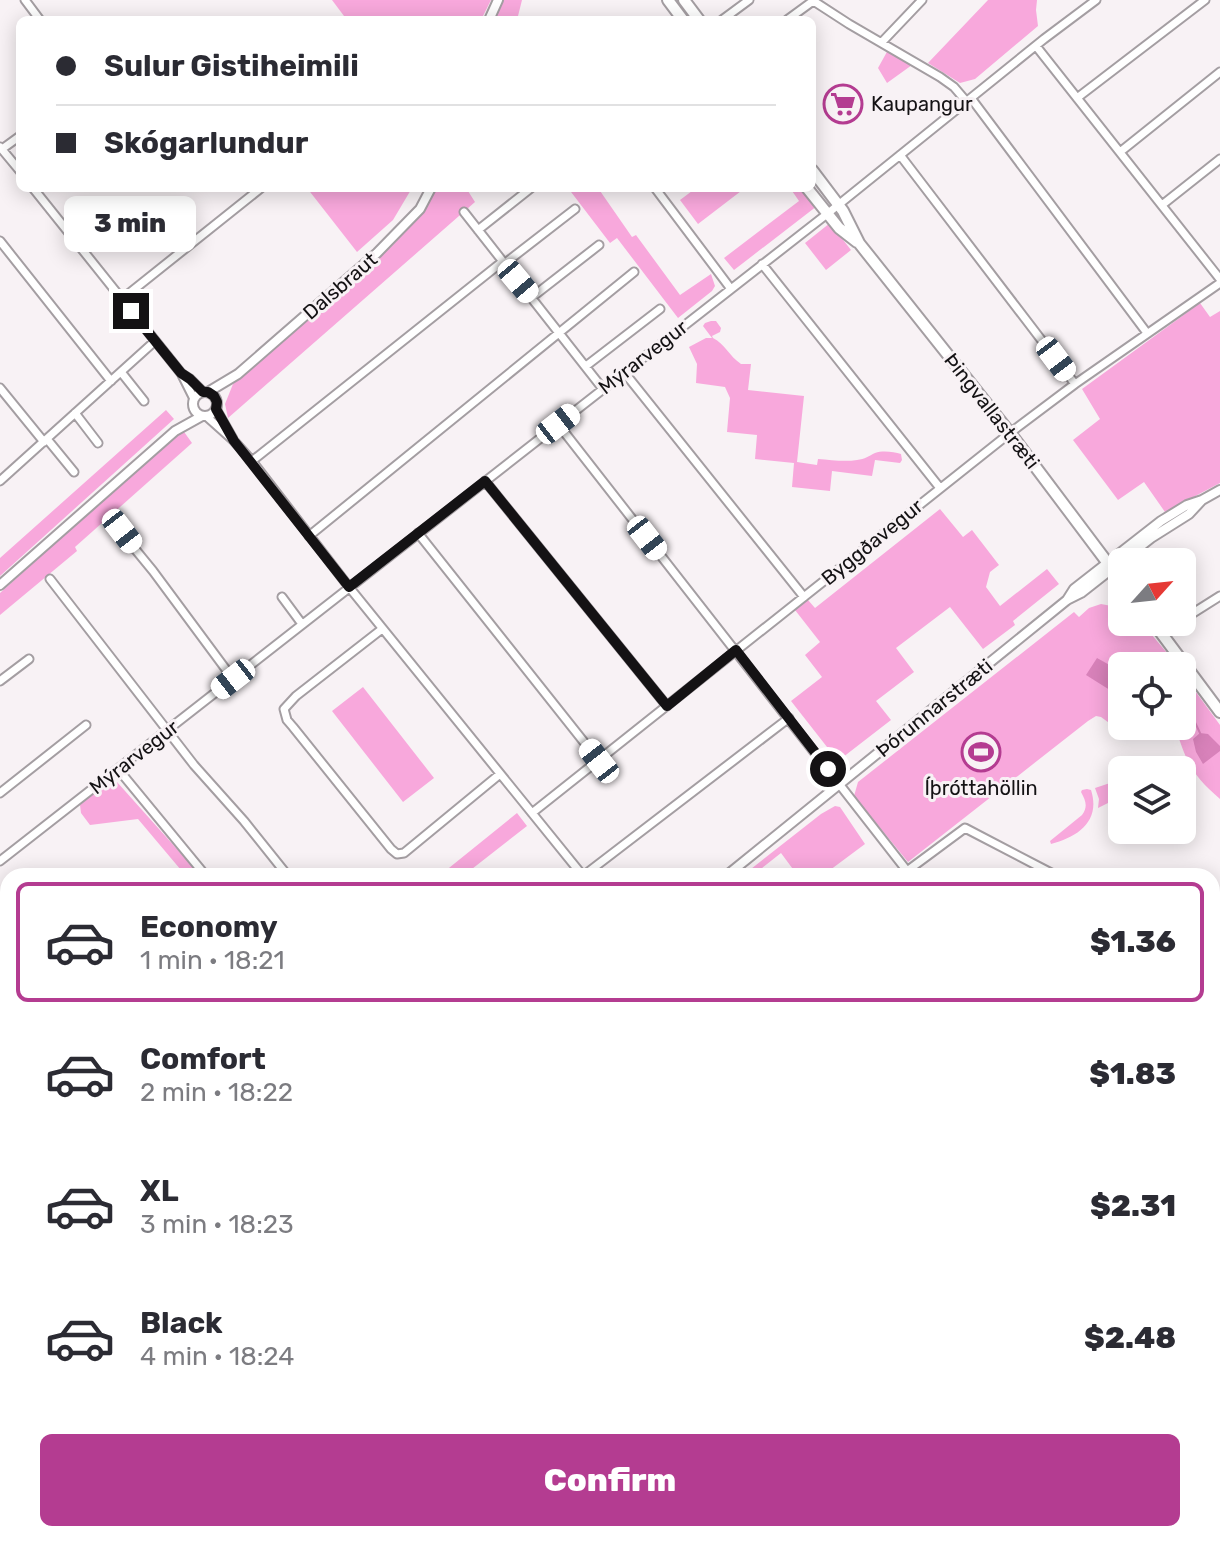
<!DOCTYPE html>
<html lang="en">
<head>
<meta charset="utf-8">
<style>
  :root { --surface:#fff; --page:#f7f7f7; --text:#2b2b33; --muted:#7c7c81; --line:#e1e1e2; --accent:#b43c91 }
  body { margin:0; font-family:Rubik,sans-serif; background:var(--page); color:var(--text); height:100vh; display:flex; flex-direction:column; font-size:30px; white-space:nowrap }
  * { box-sizing:border-box; margin:0 }
  p { font-size:26px; color:var(--muted) }
  .icon { flex:none; width:44px; height:44px; fill:none; stroke:currentColor; stroke-width:2; stroke-linecap:round; stroke-linejoin:round }
  .map { position:relative; flex:1; overflow:hidden }
  .panel { position:absolute; left:0px; top:868px; width:1220px; height:674px; display:flex; flex-direction:column; background:var(--surface); border-radius:24px 24px 0 0; box-shadow:0 4px 20px #0003 }
  .panel>* { flex:none }
  .guide { position:absolute; left:16px; top:16px; width:800px; height:176px; border-radius:12px; box-shadow:0 4px 20px #0003; display:grid; align-content:center; height:176px; padding:0 40px; background:var(--surface) }
  .needle { width:52px; rotate:63deg }
  .tools { position:absolute; left:1108px; top:548px; display:grid; gap:16px }
  .tools a { display:grid; place-items:center; width:88px; height:88px; border-radius:12px; background:var(--surface); box-shadow:0 4px 20px #0003; font-size:40px }
  .end { position:absolute; width:36px; height:36px; margin:-18px; border:10px solid #141214; background:#fff; box-shadow:0 0 0 4px #fff }
  .from { border-radius:50% }
  .bubble { position:absolute; height:56px; border-radius:12px; background:var(--surface); box-shadow:0 4px 20px #0003; font-size:26px; font-weight:800; line-height:56px; text-align:center }
  .car { position:absolute; width:24px; height:48px; margin:-24px -12px; border-radius:10px; box-shadow:0 0 6px 2px #0007; background:linear-gradient(#fff 24%,#345 0 40%,#fff 0 76%,#345 0 86%,#fff 0) }
  .guide b { display:flex; align-items:center; gap:28px; height:76px; font-size:30px }
  .guide b+b { border-top:2px solid var(--line) }
  .guide i { width:20px; height:20px; background:var(--text) }
  ul { padding:14px 0 0; list-style:none }
  li { display:flex; align-items:center; gap:24px; height:120px; margin:0 16px 12px; padding:0 24px; border:4px solid transparent; border-radius:12px }
  li div { flex:1 }
  li b { display:block; font-size:30px }
  li em { font-style:normal; font-weight:800 }
  li.current { border-color:var(--accent) }
  li>.icon { width:72px; height:72px; stroke-width:1.5 }
  .action { display:flex; gap:16px; margin-top:auto; padding:16px 40px }
  .action a { flex:1; height:92px; border-radius:12px; background:var(--accent); color:#fff; font-size:32px; font-weight:800; line-height:92px; text-align:center }
  .map>svg:first-child { display:block }
</style>
</head>
<body>
<div class="map">
<svg width="1220" height="1541" viewBox="0 0 1220 1541">
  <rect width="100%" height="100%" fill="#f8f2f5"/>
  <!-- green -->
  <path fill="#f8a8dc" d="M332 0H491L481 20H347Z
    M502 0H522L517 20H493Z
    M988 0H1037L1036 10 1038 26 975 79 960 83 928 63Z
    M888 50 912 65 887 83 878 68Z
    M307 188H412L393 220 357 252Z
    M436 188H472L468 191 475 202 228 418 225 404 233 384 360 272 391 247 424 212Z
    M568 188H598L632 237 636 235 680 295 711 274 715 286 712 291 678 318 617 238 610 243Z
    M696 188H745L698 224 680 200Z
    M790 188H803L817 206 734 270 724 258 799 201Z
    M830 223 851 250 826 270 805 243Z
    M1200 303 1210 317 1220 311V483L1165 512 1144 482 1118 500 1073 440 1100 419 1082 389Z
    M711 321H716L721 328 720 332 712 336 713 338C725 344 729 356 741 364H751L748 390 804 396 797 462 817 465 818 459C831 460 845 462 857 460 865 459 869 456 875 453 883 450 894 452 901 454L902 460 900 463 875 460 872 476 832 471 830 491 792 487 794 463 755 459 757 435 727 432 730 398 725 387 696 383 697 364 689 347 706 338H712L703 326 705 323Z
    M166 410 174 419 0 576V558Z
    M182 429 192 443 75 547 77 551 0 615V593Z
    M940 509 963 537 972 530 999 565 990 572 986 587 1000 606 1047 569 1059 584 1013 621 1015 625 983 649 950 607 896 648 914 672 876 701 891 720 838 761 791 701 822 677 805 655 820 642 795 610 808 600 815 608Z
    M1101 604 1122 608V622H1141L1178 666H1122V721L1112 725 1101 717 1096 716 1088 721 908 862 854 796 858 782 1074 612 1079 617 1089 608Z
    M1182 671 1187 680 1220 725V799C1191 774 1186 761 1175 726H1182Z
    M363 687 434 778 403 802 332 711Z
    M107 782H117L201 876H186L138 819 90 825 81 813 80 805Z
    M1110 783H1119L1122 786V796L1098 808 1099 799 1095 788Z
    M1087 789 1091 790C1101 821 1078 837 1051 844L1050 841 1082 815C1088 807 1086 801 1081 792L1082 790Z
    M835 806 840 807 865 844 822 876H798L781 853 752 876H742L821 814Z
    M517 813 527 826 463 876H439Z
    M0 997 8 1008 7 1171H0Z
    M1220 1062V1136L1212 1141V1064Z
    M8 1507V1534H344L339 1541H0V1509Z
    M406 1534H516L513 1536 516 1541H414Z"/>
  <!-- water -->
  <path fill="#d882ba" d="M1097 658 1122 672V677L1113 692 1086 675Z
    M1200 733 1208 734 1220 746V751L1203 764 1196 752 1193 739Z
    M1220 1280V1541H868L873 1534H1212V1284Z"/>
  <g fill="none" stroke-linecap="round" stroke-linejoin="round">
    <!-- stream -->
    <path stroke="#d882ba" stroke-width="2" d="M1192 716 1200 733"/>
    <!-- minor casing -->
    <g stroke="#a49ea2" stroke-width="11">
      <path id="minor" d="M25 0 40 20
        M812 0 849 24 940 77 954 87 966 101
        M722 20 749 0
        M787 20 813 1
        M882 42 922 0
        M1036 46 1220 279
        M971 98 1147 333
        M1077 98 1205 0
        M0 147 20 171
        M2 149 20 136
        M1120 152 1220 72
        M900 155 1075 384
        M33 188 181 373 194 399
        M655 188 731 289
        M1162 205 1220 159
        M464 212 603 389
        M478 230 531 188
        M0 241 111 381
        M504 264 575 209
        M762 264 940 488
        M531 298 599 245
        M122 299 261 188
        M586 366 660 309
        M121 372 144 401
        M624 372 804 597
        M182 374 190 379 203 392
        M0 388 44 442
        M216 409 233 439
        M75 413 98 443
        M206 416 234 441 252 461 349 587 583 876
        M558 424 911 876
        M47 439 74 472
        M252 461 502 262
        M0 481 155 341
        M485 481 667 706
        M112 521 153 571 233 679
        M418 533 599 761
        M309 536 634 272
        M50 579 194 765 244 821 288 876
        M282 597 302 624
        M1182 620 1220 596
        M382 629 296 696 284 709 287 720 293 727 391 849 397 854 404 853 500 774
        M1161 633 1179 622
        M0 681 29 659
        M118 769 206 876
        M0 793 86 725
        M532 813 1010 433 1075 384 1220 283
        M0 861 827 214 1044 39 1096 0
        M907 871 965 828 1057 876
        M583 876 789 718
        M1212 1054 1220 1053
        M1212 1167 1220 1163
        M0 1180 8 1181
        M0 1311 8 1306
        M0 1444 8 1440
        M0 1504 8 1501
        M357 1534 365 1541
        M627 1541 632 1534
        M729 1541 734 1534"/>
    </g>
    <!-- tertiary casing -->
    <g stroke="#a49ea2" stroke-width="12">
      <path id="tertiary" d="M489 20 498 0
        M193 404a12 12 0 1 1 24 0a12 12 0 1 1-24 0Z
        M208 392 238 374 377 253 420 209 431 188
        M0 585 175 431 202 416
        M1067 600 1074 589 1161 521 1187 505 1202 500 1220 490
        M726 876 1067 600 1081 593 1151 538 1189 514 1202 500
        M0 1403 8 1399"/>
    </g>
    <!-- secondary casing -->
    <g stroke="#a49ea2" stroke-width="14">
      <path id="secondary" d="M668 0 683 20
        M684 0 699 20
        M812 170 843 211 859 243 1010 433 1122 582
        M807 188 839 228 857 242
        M1153 622 1220 712"/>
    </g>
    <!-- trunk casing -->
    <g stroke="#a49ea2" stroke-width="15">
      <path id="trunk" d="M1212 1250 1220 1247
        M1212 1262 1220 1259
        M842 1541 847 1534"/>
    </g>
    <!-- minor -->
    <use href="#minor" stroke="#fff" stroke-width="7"/>
    <!-- tertiary -->
    <use href="#tertiary" stroke="#fff" stroke-width="8"/>
    <!-- secondary -->
    <use href="#secondary" stroke="#fff" stroke-width="10"/>
    <!-- trunk -->
    <use href="#trunk" stroke="#fff" stroke-width="11"/>
  </g>
  <g fill="none" stroke-linecap="round" stroke-linejoin="round">
    <!-- route -->
    <path stroke="#141214" stroke-width="10" d="M131 311 181 373 190 379 203 392H208L214 396 217 402 216 409 234 441 349 587 485 481 667 706 736 650 828 769"/>
  </g>
  <!-- icons -->
  <defs>
    <g id="supermarket-ring" transform="scale(2)"><circle r="9.5" fill="#f8f2f5" stroke="#b43c91" stroke-width="1.5"/><path d="M-6-5.5h2.5l.6 2H6L4.5 2H-2.5L-4.4-4H-6ZM-1.5 3.2a1.3 1.3 0 1 0 .1 0ZM3 3.2a1.3 1.3 0 1 0 .1 0Z" fill="#b43c91"/></g>
    <g id="stadium-ring" transform="scale(2)"><circle r="9.5" fill="#f8f2f5" stroke="#b43c91" stroke-width="1.5"/><path d="M0-5a6.5 5 0 1 0 0 10a6.5 5 0 1 0 0-10ZM-3.5-1.8h7v3.6h-7Z" fill="#b43c91"/></g>
  </defs>
  <g fill-rule="evenodd">
    <use href="#supermarket-ring" x="843" y="104"/>
    <use href="#stadium-ring" x="981" y="752"/>
  </g>
  <g text-anchor="middle" stroke-width="6" stroke-linejoin="round" paint-order="stroke">
    <!-- poi labels -->
    <g font-size="20" fill="#141214" stroke="#f8f2f5" text-anchor="start">
      <text x="871" y="111">Kaupangur</text>
      <text x="981" y="795" text-anchor="middle">Íþróttahöllin</text>
    </g>
    <!-- street labels -->
    <g font-size="20" fill="#141214" stroke="#f8f2f5">
      <text transform="translate(340 286) rotate(-41)" y="7">Dalsbraut</text>
      <text transform="translate(643 357) rotate(-38)" y="7">Mýrarvegur</text>
      <text transform="translate(992 411) rotate(52)" y="7">Þingvallastræti</text>
      <text transform="translate(872 542) rotate(-39)" y="7">Byggðavegur</text>
      <text transform="translate(934 708) rotate(-39)" y="7">Þórunnarstræti</text>
      <text transform="translate(134 757) rotate(-38)" y="7">Mýrarvegur</text>
    </g>
  </g>
</svg>
<div class="tools">
<a><svg class="needle" viewBox="-14 -14 28 28"><path d="M0-13l5 13h-10z" fill="#e53935"/><path d="M0 13l5-13h-10z" fill="#7c7c81"/></svg></a>
<a><svg class="icon" aria-label="locate" viewBox="0 0 24 24"><circle cx="12" cy="12" r="6"/><path d="M12 2v4M12 18v4M2 12h4M18 12h4"/></svg></a>
<a><svg class="icon" aria-label="layers" viewBox="0 0 24 24"><path d="M12 4l9 5-9 5-9-5zM3 14l9 5 9-5"/></svg></a>
</div>
<i class="end from" style="left:828px;top:769px"></i>
<i class="end" style="left:131px;top:311px"></i>
<div class="bubble" style="left:64px;top:196px;width:132px">3 min</div>
<i class="car" style="left:518px;top:281px;rotate:140deg"></i>
<i class="car" style="left:1056px;top:359px;rotate:143deg"></i>
<i class="car" style="left:558px;top:424px;rotate:52deg"></i>
<i class="car" style="left:122px;top:531px;rotate:142deg"></i>
<i class="car" style="left:647px;top:538px;rotate:142deg"></i>
<i class="car" style="left:233px;top:679px;rotate:232deg"></i>
<i class="car" style="left:599px;top:761px;rotate:322deg"></i>
<div class="guide">
<b><i class="from"></i>Sulur Gistiheimili</b>
<b><i></i>Skógarlundur</b>
</div>
<section class="panel">
<ul>
<li class="current"><svg class="icon" aria-label="car" viewBox="0 0 24 24"><path d="M5 17H2v-5l4-1 3-4h7l3 4 3 1v5h-3M9 17h6M6 11h13"/><circle cx="7" cy="17" r="2"/><circle cx="17" cy="17" r="2"/></svg><div><b>Economy</b><p>1 min · 18:21</p></div><em>$1.36</em></li>
<li><svg class="icon" aria-label="car" viewBox="0 0 24 24"><path d="M5 17H2v-5l4-1 3-4h7l3 4 3 1v5h-3M9 17h6M6 11h13"/><circle cx="7" cy="17" r="2"/><circle cx="17" cy="17" r="2"/></svg><div><b>Comfort</b><p>2 min · 18:22</p></div><em>$1.83</em></li>
<li><svg class="icon" aria-label="car" viewBox="0 0 24 24"><path d="M5 17H2v-5l4-1 3-4h7l3 4 3 1v5h-3M9 17h6M6 11h13"/><circle cx="7" cy="17" r="2"/><circle cx="17" cy="17" r="2"/></svg><div><b>XL</b><p>3 min · 18:23</p></div><em>$2.31</em></li>
<li><svg class="icon" aria-label="car" viewBox="0 0 24 24"><path d="M5 17H2v-5l4-1 3-4h7l3 4 3 1v5h-3M9 17h6M6 11h13"/><circle cx="7" cy="17" r="2"/><circle cx="17" cy="17" r="2"/></svg><div><b>Black</b><p>4 min · 18:24</p></div><em>$2.48</em></li>
</ul>
<div class="action"><a>Confirm</a></div>
</section>
</div>
</body>
</html>
